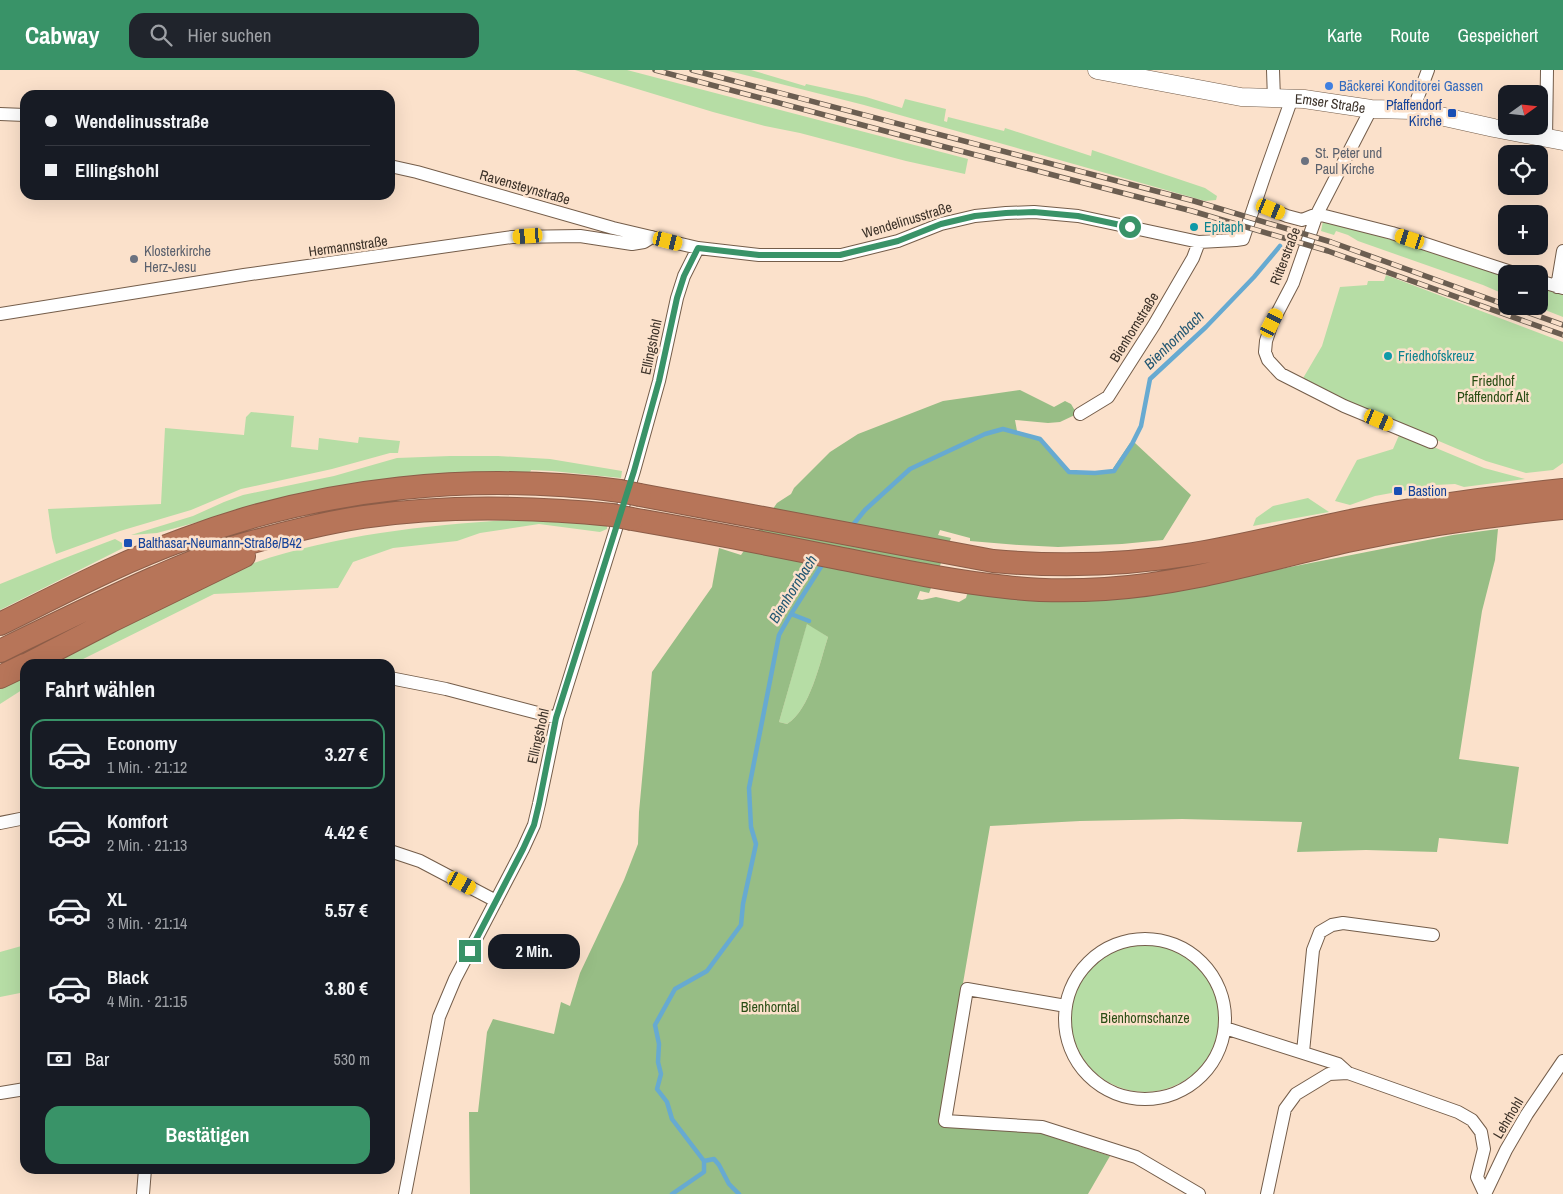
<!DOCTYPE html>
<html lang="de">
<head>
<meta charset="utf-8">
<style>
  :root { --surface:#171b24; --page:#20242c; --text:#f1f3f6; --muted:#9ea1a6; --line:#363941; --accent:#399368 }
  body { margin:0; font-family:"Archivo Narrow",sans-serif; background:var(--page); color:var(--text); height:100vh; display:flex; flex-direction:column; font-size:19px; white-space:nowrap }
  * { box-sizing:border-box; margin:0 }
  p { font-size:16px; color:var(--muted) }
  .icon { flex:none; width:28px; height:28px; fill:none; stroke:currentColor; stroke-width:2; stroke-linecap:round; stroke-linejoin:round }
  .map { position:relative; flex:1; overflow:hidden }
  .side { position:absolute; left:20px; top:589px; width:375px; height:515px; display:flex; flex-direction:column; background:var(--surface); border-radius:15px; box-shadow:0 5px 20px #0002 }
  .side>* { flex:none }
  .hud { position:absolute; left:20px; top:20px; width:375px; height:110px; border-radius:15px; box-shadow:0 5px 20px #0002; display:grid; align-content:center; height:110px; padding:0 25px; background:var(--surface) }
  .needle { width:32px; rotate:75deg }
  .buttons { position:absolute; left:1498px; top:15px; display:grid; gap:10px }
  .buttons a { display:grid; place-items:center; width:50px; height:50px; border-radius:10px; background:var(--surface); box-shadow:0 5px 20px #0002; font-size:25px }
  .end { position:absolute; width:22px; height:22px; margin:-11px; border:6px solid #399368; background:#fff; box-shadow:0 0 0 2px #fff }
  .from { border-radius:50% }
  .bubble { position:absolute; height:35px; border-radius:15px; background:var(--surface); box-shadow:0 5px 20px #0002; font-size:16px; font-weight:700; line-height:35px; text-align:center }
  .car { position:absolute; width:15px; height:30px; margin:-15px -8px; border-radius:6px; box-shadow:0 0 4px 1px #0007; background:linear-gradient(#f5c518 24%,#345 0 40%,#f5c518 0 76%,#345 0 86%,#f5c518 0) }
  .hud b { display:flex; align-items:center; gap:18px; height:48px; font-size:19px }
  .hud b+b { border-top:1px solid var(--line) }
  .hud i { width:12px; height:12px; background:var(--text) }
  ul { padding:0; list-style:none }
  li { display:flex; align-items:center; gap:15px; height:70px; margin:0 10px 8px; padding:0 15px; border:2px solid transparent; border-radius:15px }
  li div { flex:1 }
  li b { display:block; font-size:19px }
  li em { font-style:normal; font-weight:700 }
  li.on { border-color:var(--accent) }
  li>.icon { width:45px; height:45px; stroke-width:1.5 }
  h2 { padding:0 25px; font-size:22px; line-height:60px }
  .pay { display:flex; align-items:center; gap:12px; height:55px; padding:0 25px; font-size:19px }
  .pay p { margin-inline-start:auto }
  .primary-button { display:flex; gap:10px; margin-top:auto; padding:10px 25px }
  .primary-button a { flex:1; height:58px; border-radius:15px; background:var(--accent); color:#fff; font-size:20px; font-weight:700; line-height:58px; text-align:center }
  header { display:flex; align-items:center; gap:30px; box-sizing:border-box; height:70px; padding:0 25px; background:var(--accent); color:#fff }
  header strong { font-size:24px }
  nav { display:flex; gap:28px; margin-inline-start:auto; font-size:18px }
  .search { width:350px; height:45px; background:var(--page); display:flex; align-items:center; gap:12px; box-sizing:border-box; padding:0 18px; border-radius:15px; color:var(--muted); font-size:19px }
  .map>svg:first-child { display:block }
</style>
</head>
<body>
<header>
<strong>Cabway</strong>
<div class="search"><svg class="icon" aria-label="search" viewBox="0 0 24 24"><circle cx="10" cy="10" r="6"/><path d="M15 15l6 6"/></svg>Hier suchen</div>
<nav><a>Karte</a><a>Route</a><a>Gespeichert</a></nav>
</header>
<div class="map">
<svg width="1563" height="1124" viewBox="0 0 1563 1124">
  <rect width="100%" height="100%" fill="#fbe1cb"/>
  <!-- green -->
  <path fill="#b6dda5" d="M575 0H627L968 89 965 104 906 91 800 63 765 56 713 42Z
    M725 0H751L805 16 806 14 866 27 902 38 905 29 946 39 944 51 947 52 948 47 1004 61 1005 58 1091 86 1092 80 1205 118 1217 126 1216 130 1205 131 864 35Z
    M1323 151 1389 169 1506 207V225L1483 215 1358 171 1348 165 1336 161 1334 165 1321 161Z
    M1386 205 1563 272V393L1553 400 1526 403 1486 391 1344 331 1302 310 1322 276 1340 217 1367 215 1368 211H1384Z
    M1539 218 1563 225V247L1535 236H1539Z
    M251 342 294 346 291 377 318 380 319 368 358 373 359 367 400 371 398 383H390L332 399 241 419 191 440 120 461 56 484 52 468 48 439 161 434 165 358 244 365 246 347Z
    M1400 363 1484 398 1525 409 1464 417 1455 414 1435 415 1375 426 1350 435 1335 431 1357 390 1393 379Z
    M450 386H498L550 389 622 401 621 408 552 401 531 400 529 405 280 430 157 463 131 465 193 446 224 432 243 425 334 406 397 388Z
    M1308 428 1329 442 1253 456 1256 448 1273 436Z
    M538 448 607 453V459L600 462 539 454 480 463 457 471 393 478 353 492 338 518 214 524 73 594H42L251 494C343 462 441 454 538 448Z
    M115 469 124 474 125 477 0 540V514L57 491Z
    M807 553 828 567C820 592 810 640 787 654L779 652Z
    M25 603V618L0 634V615Z
    M1071 948a74 74 0 1 1 148 0a74 74 0 1 1-148 0Z
    M25 875V922L0 927V882Z"/>
  <!-- forest -->
  <path fill="#97bd85" fill-rule="evenodd" d="M1020 320 1054 337 1065 331 1071 334 1077 344 1060 352 1048 353 1015 350 1017 361 1040 368 1070 401 1094 402 1112 400 1130 373H1135L1191 425 1163 470 1122 474 1058 477 1019 475 970 471V468L940 460 938 465 951 468 929 523 920 521 917 529 922 530 936 527 959 532 966 528 968 521 1214 512 1453 465 1498 459 1495 490 1482 541 1459 689 1519 697 1508 774 1439 768 1437 782 1366 780 1297 782 1302 752 1182 749 1080 751 990 756 939 1053 1040 1063 1110 1086 1088 1124H470L469 1042H478L487 962 493 949 554 964 561 932 570 936 580 903 624 810 638 774 639 742 652 602 712 517 719 478 741 485 777 433 791 424 794 418 830 382 858 364 943 331ZM807 554 828 567C820 592 810 640 787 654L779 652Z"/>
  <g fill="none" stroke-linecap="round" stroke-linejoin="round">
    <!-- stream -->
    <path stroke="#67aad1" stroke-width="4.5" d="M852 456 865 440 910 399 985 364 1003 359 1040 369 1069 402 1095 403 1114 401 1132 374 1141 356 1150 309 1206 257 1254 207 1280 176
      M791 544 809 551
      M672 1124 704 1102V1091
      M739 1124 729 1114 719 1095 714 1089 704 1091 672 1049 667 1032 657 1019 661 1004 658 992 659 974 655 955 675 919 707 901 741 855 743 834 756 774 751 757 749 718 779 565 791 544 824 492"/>
    <!-- street casing -->
    <g stroke="#745d4a" stroke-width="14">
      <path id="street" d="M1273 0 1274 29
        M1371 39 1317 144 1293 213 1272 253 1266 271 1265 282 1268 290 1281 304 1344 336 1431 372
        M1413 40 1428 0
        M0 44 25 45
        M1546 69 1547 0
        M390 96 417 102 613 158 698 178 759 185H841L898 171 941 154 975 146 1006 143 1034 142 1078 146 1199 172 1236 170 1243 169 1265 104 1292 28
        M1255 133 1287 146 1302 150 1317 144 1392 163 1517 204
        M1539 211 1563 218
        M1557 217 1563 181
        M0 244 244 205 512 167 580 166 632 174 644 172 652 167
        M1080 344 1108 327 1154 255 1193 188 1199 172
        M390 608 446 619 557 648
        M0 753 25 748
        M390 781 420 791 496 831
        M1065 949a80 80 0 1 1 160 0a80 80 0 1 1-160 0Z
        M1066 936 967 919 945 1051 1042 1057 1136 1087 1199 1124
        M1225 958 1338 994 1348 1003 1458 1042 1472 1050 1481 1062 1484 1079 1477 1107 1485 1124
        M1303 982 1313 880 1320 862 1332 855 1343 853 1433 865
        M0 1023 25 1019
        M143 1124 145 1099
        M405 1124 439 947 455 909 523 779 534 755 539 734 557 648 634 401 659 311 677 228 684 206 698 178
        M1267 1124 1285 1039 1296 1024 1329 1004 1348 1003
        M1485 1124 1506 1080 1527 1044 1563 991"/>
    </g>
    <!-- secondary casing -->
    <g stroke="#745d4a" stroke-width="19">
      <g id="secondary">
        <path id="s1" d="M1097 0 1241 27 1304 29 1371 39 1413 40 1494 58 1563 71"/>
      </g>
    </g>
    <!-- highway casing -->
    <g stroke="#8c5d48" stroke-width="24">
      <path id="highway" d="M640 425 993 491C1060 497 1127 495 1193 484 1249 475 1305 460 1360 449 1428 436 1495 427 1563 420
        M632 449C701 461 769 474 838 488 893 499 949 511 1006 517 1038 521 1073 521 1105 519 1188 514 1267 489 1347 471 1418 456 1491 445 1563 438
        M0 554C61 524 121 492 185 469 323 417 475 402 620 421
        M0 581C51 556 102 531 154 508 178 498 202 487 228 479 272 466 318 454 363 447 446 435 530 437 612 445
        M28 594 111 551 244 486
        M0 607 25 595"/>
    </g>
    <!-- street -->
    <use href="#street" stroke="#fff" stroke-width="12"/>
    <!-- secondary -->
    <use href="#secondary" stroke="#fff" stroke-width="18"/>
    <!-- highway -->
    <use href="#highway" stroke="#b77559" stroke-width="22"/>
    <!-- rail casing -->
    <g stroke="#6c5e51" stroke-width="5.5">
      <path id="rail" d="M655 0 945 77 1192 141 1328 181 1563 265
        M692 0 1194 131 1331 172 1506 235
        M1510 236 1563 255"/>
    </g>
    <!-- rail -->
    <use href="#rail" stroke="#fbe1cb" stroke-width="4" stroke-dasharray="11" stroke-linecap="butt"/>
    <!-- highway-bridge casing -->
    <g stroke="#8c5d48" stroke-width="24" stroke-linecap="butt">
      <path id="highway-bridge" d="M620 421 640 425
        M612 445 632 449"/>
    </g>
    <!-- highway-bridge -->
    <use href="#highway-bridge" stroke="#b77559" stroke-width="22"/>
  </g>
  <g fill="none" stroke-linecap="round" stroke-linejoin="round">
    <!-- route -->
    <path stroke="#399368" stroke-width="6" d="M470 881 523 779 534 755 539 734 556 648 634 401 659 311 677 228 684 206 698 178 759 185H840L898 171 941 154 975 146 1006 143 1034 142 1078 146 1130 157"/>
  </g>
  <!-- markers -->
  <circle fill="#3f7fe0" stroke="#fbe1cb" stroke-width="2" cx="1329" cy="16" r="5"/>
  <g fill="#1a4fb4" stroke="#fbe1cb" stroke-width="2">
    <rect x="1447" y="38" width="10" height="10" rx="2.5"/>
    <rect x="1393" y="416" width="10" height="10" rx="2.5"/>
    <rect x="123" y="468" width="10" height="10" rx="2.5"/>
  </g>
  <g fill="#6b7280" stroke="#fbe1cb" stroke-width="2">
    <circle cx="1305" cy="91" r="5"/>
    <circle cx="134" cy="189" r="5"/>
  </g>
  <g fill="#0f9aa8" stroke="#fbe1cb" stroke-width="2">
    <circle cx="1194" cy="157" r="5"/>
    <circle cx="1388" cy="286" r="5"/>
  </g>
  <g text-anchor="middle" stroke-width="5" stroke-linejoin="round" paint-order="stroke">
    <!-- shop labels -->
    <g font-size="14" fill="#366cbe" stroke="#fbe1cb" text-anchor="start">
      <text x="1339" y="21">Bäckerei Konditorei Gassen</text>
    </g>
    <!-- street labels -->
    <g font-size="14" fill="#3b3128" stroke="#fbe1cb">
      <text dy="5" stroke="none"><textPath href="#s1" startOffset="236">Emser Straße</textPath></text>
      <text transform="translate(525 117) rotate(16)" y="5">Ravensteynstraße</text>
      <text transform="translate(907 150) rotate(-17)" y="5">Wendelinusstraße</text>
      <text transform="translate(348 176) rotate(-8)" y="5">Hermannstraße</text>
      <text transform="translate(1285 186) rotate(-69)" y="5">Ritterstraße</text>
      <text transform="translate(1134 257) rotate(-58)" y="5">Bienhornstraße</text>
      <text transform="translate(651 277) rotate(-78)" y="5">Ellingshohl</text>
      <text transform="translate(538 666) rotate(-77)" y="5">Ellingshohl</text>
      <text transform="translate(1508 1048) rotate(-59)" y="5">Lehrhohl</text>
    </g>
    <!-- transit labels -->
    <g font-size="14" fill="#164399" stroke="#fbe1cb" text-anchor="start">
      <text x="1442" y="40" text-anchor="end">Pfaffendorf<tspan x="1442" dy="16">Kirche</tspan></text>
      <text x="1408" y="426">Bastion</text>
      <text x="138" y="478">Balthasar-Neumann-Straße/B42</text>
    </g>
    <!-- worship labels -->
    <g font-size="14" fill="#5b616d" stroke="#fbe1cb" text-anchor="start">
      <text x="1315" y="88">St. Peter und<tspan x="1315" dy="16">Paul Kirche</tspan></text>
      <text x="144" y="186">Klosterkirche<tspan x="144" dy="16">Herz-Jesu</tspan></text>
    </g>
    <!-- culture labels -->
    <g font-size="14" fill="#0d838f" stroke="#fbe1cb" text-anchor="start">
      <text x="1204" y="162">Epitaph</text>
      <text x="1398" y="291">Friedhofskreuz</text>
    </g>
    <!-- park labels -->
    <g font-size="14" fill="#294d14" stroke="#fbe1cb">
      <text x="1493" y="316">Friedhof<tspan x="1493" dy="16">Pfaffendorf Alt</tspan></text>
      <text x="770" y="942">Bienhorntal</text>
      <text x="1145" y="953">Bienhornschanze</text>
    </g>
    <!-- water labels -->
    <g font-size="15" font-style="italic" fill="#235772" stroke="#fbe1cb">
      <text transform="translate(1174 270) rotate(-44)" y="5">Bienhornbach</text>
      <text transform="translate(793 519) rotate(-58)" y="5">Bienhornbach</text>
    </g>
  </g>
</svg>
<div class="buttons">
<a><svg class="needle" viewBox="-14 -14 28 28"><path d="M0-13l5 13h-10z" fill="#e53935"/><path d="M0 13l5-13h-10z" fill="#9ea1a6"/></svg></a>
<a><svg class="icon" aria-label="locate" viewBox="0 0 24 24"><circle cx="12" cy="12" r="6"/><path d="M12 2v4M12 18v4M2 12h4M18 12h4"/></svg></a>
<a>+</a>
<a>−</a>
</div>
<i class="end from" style="left:1130px;top:157px"></i>
<i class="end" style="left:470px;top:881px"></i>
<div class="bubble" style="left:488px;top:864px;width:92px">2 Min.</div>
<i class="car" style="left:1271px;top:139px;rotate:112deg"></i>
<i class="car" style="left:528px;top:166px;rotate:266deg"></i>
<i class="car" style="left:1410px;top:169px;rotate:288deg"></i>
<i class="car" style="left:668px;top:171px;rotate:104deg"></i>
<i class="car" style="left:1272px;top:253px;rotate:27deg"></i>
<i class="car" style="left:1379px;top:350px;rotate:113deg"></i>
<i class="car" style="left:462px;top:813px;rotate:119deg"></i>
<div class="hud">
<b><i class="from"></i>Wendelinusstraße</b>
<b><i></i>Ellingshohl</b>
</div>
<section class="side">
<h2>Fahrt wählen</h2>
<ul>
<li class="on"><svg class="icon" aria-label="car" viewBox="0 0 24 24"><path d="M5 17H2v-5l4-1 3-4h7l3 4 3 1v5h-3M9 17h6M6 11h13"/><circle cx="7" cy="17" r="2"/><circle cx="17" cy="17" r="2"/></svg><div><b>Economy</b><p>1 Min. · 21:12</p></div><em>3.27 €</em></li>
<li><svg class="icon" aria-label="car" viewBox="0 0 24 24"><path d="M5 17H2v-5l4-1 3-4h7l3 4 3 1v5h-3M9 17h6M6 11h13"/><circle cx="7" cy="17" r="2"/><circle cx="17" cy="17" r="2"/></svg><div><b>Komfort</b><p>2 Min. · 21:13</p></div><em>4.42 €</em></li>
<li><svg class="icon" aria-label="car" viewBox="0 0 24 24"><path d="M5 17H2v-5l4-1 3-4h7l3 4 3 1v5h-3M9 17h6M6 11h13"/><circle cx="7" cy="17" r="2"/><circle cx="17" cy="17" r="2"/></svg><div><b>XL</b><p>3 Min. · 21:14</p></div><em>5.57 €</em></li>
<li><svg class="icon" aria-label="car" viewBox="0 0 24 24"><path d="M5 17H2v-5l4-1 3-4h7l3 4 3 1v5h-3M9 17h6M6 11h13"/><circle cx="7" cy="17" r="2"/><circle cx="17" cy="17" r="2"/></svg><div><b>Black</b><p>4 Min. · 21:15</p></div><em>3.80 €</em></li>
</ul>
<div class="pay"><svg class="icon" aria-label="cash" viewBox="0 0 24 24"><path d="M3 7h18v10H3z"/><circle cx="12" cy="12" r="2"/></svg>Bar<p>530 m</p></div>
<div class="primary-button"><a>Bestätigen</a></div>
</section>
</div>
</body>
</html>
